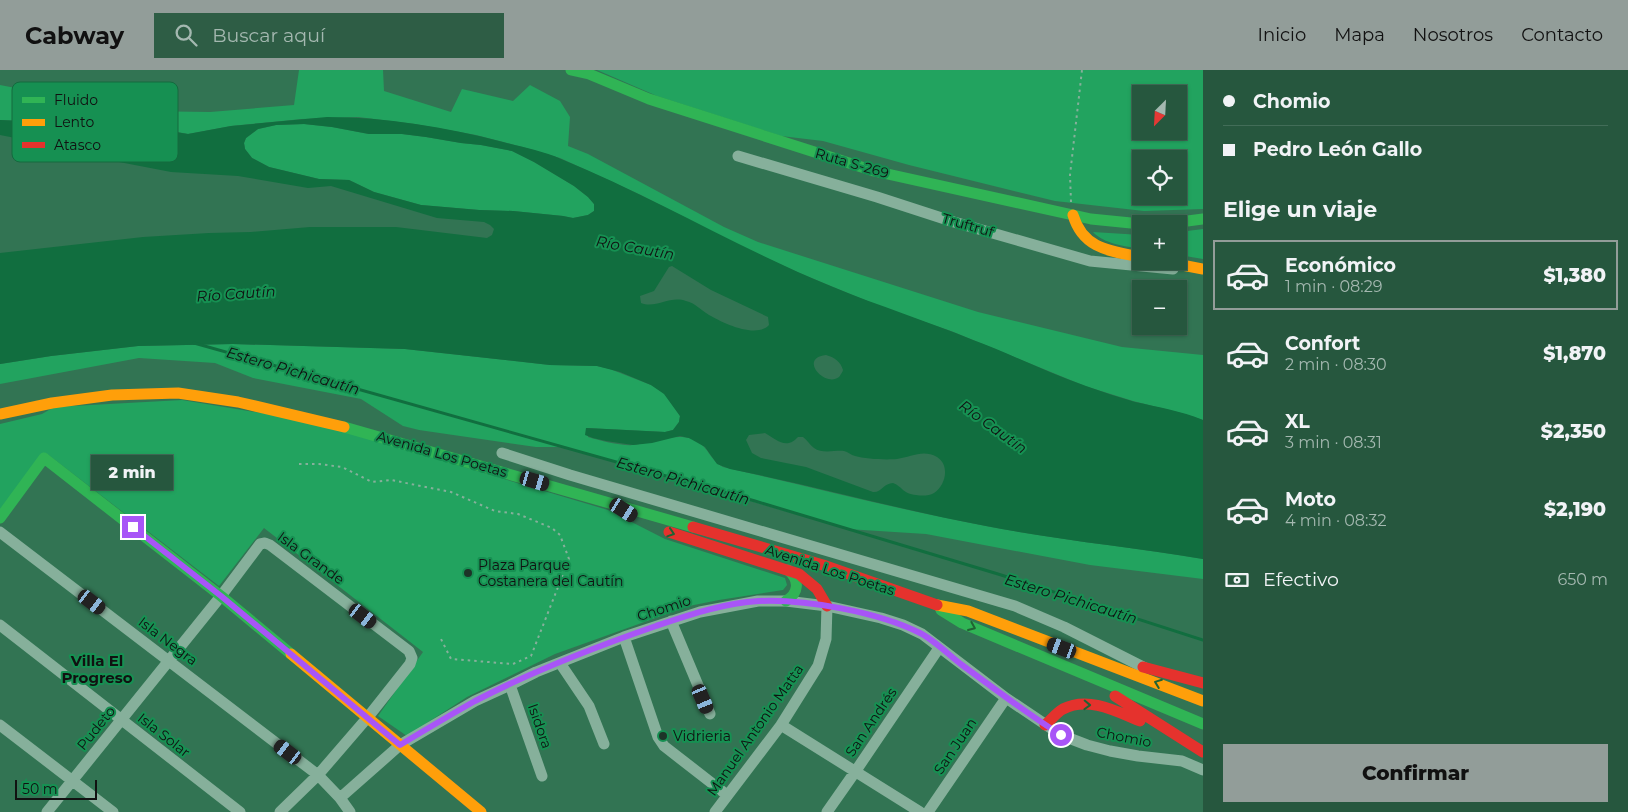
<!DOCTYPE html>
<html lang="es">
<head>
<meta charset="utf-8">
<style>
  :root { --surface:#26573e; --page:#2e5d45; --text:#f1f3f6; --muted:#a4b8b0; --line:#426d58; --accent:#929d99 }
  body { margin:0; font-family:Montserrat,sans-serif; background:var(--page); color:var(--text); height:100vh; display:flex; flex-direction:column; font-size:19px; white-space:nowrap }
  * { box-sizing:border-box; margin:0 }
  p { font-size:16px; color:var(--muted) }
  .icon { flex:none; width:28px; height:28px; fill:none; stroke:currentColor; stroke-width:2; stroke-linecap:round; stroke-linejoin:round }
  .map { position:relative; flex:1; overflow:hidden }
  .sheet { display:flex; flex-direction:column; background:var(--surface); width:425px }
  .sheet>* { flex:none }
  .hud { display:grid; align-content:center; height:110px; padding:0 20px; background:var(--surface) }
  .needle { width:32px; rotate:204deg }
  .buttons { position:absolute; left:1132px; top:15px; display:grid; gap:10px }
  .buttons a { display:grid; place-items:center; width:55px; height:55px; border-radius:0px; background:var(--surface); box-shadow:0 1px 4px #0004,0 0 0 1px var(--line); font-size:25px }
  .scale { position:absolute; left:15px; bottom:12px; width:82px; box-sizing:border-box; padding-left:5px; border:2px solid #111; border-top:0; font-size:14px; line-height:18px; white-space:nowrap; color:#111; -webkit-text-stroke:4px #169052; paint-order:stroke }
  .end { position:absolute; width:22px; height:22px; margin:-11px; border:6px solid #a855f7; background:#fff; box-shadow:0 0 0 2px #fff }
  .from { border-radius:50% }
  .bubble { position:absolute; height:35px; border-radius:0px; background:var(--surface); box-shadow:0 1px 4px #0004,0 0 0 1px var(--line); font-size:16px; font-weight:800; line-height:35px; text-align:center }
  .car { position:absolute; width:15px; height:30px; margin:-15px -8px; border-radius:6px; box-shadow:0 0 4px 1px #0007; background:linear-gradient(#222 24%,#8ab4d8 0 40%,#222 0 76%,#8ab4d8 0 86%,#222 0) }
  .hud b { display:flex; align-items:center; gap:18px; height:48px; font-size:19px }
  .hud b+b { border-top:1px solid var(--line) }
  .hud i { width:12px; height:12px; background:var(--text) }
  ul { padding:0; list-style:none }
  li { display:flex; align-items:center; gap:15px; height:70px; margin:0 10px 8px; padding:0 10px; border:2px solid transparent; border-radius:0px }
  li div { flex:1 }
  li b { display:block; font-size:19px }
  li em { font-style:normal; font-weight:800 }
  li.active { border-color:var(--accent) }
  li>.icon { width:45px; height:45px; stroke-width:1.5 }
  h2 { padding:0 20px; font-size:22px; line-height:60px }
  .pay { display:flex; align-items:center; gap:12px; height:55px; padding:0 20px; font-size:19px }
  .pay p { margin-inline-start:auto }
  .button { display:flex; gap:10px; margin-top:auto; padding:10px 20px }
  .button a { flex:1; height:58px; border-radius:0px; background:var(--accent); color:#111; font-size:20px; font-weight:800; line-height:58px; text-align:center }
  header { display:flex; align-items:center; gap:30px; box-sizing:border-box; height:70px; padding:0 25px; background:var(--accent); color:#111 }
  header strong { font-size:24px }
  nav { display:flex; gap:28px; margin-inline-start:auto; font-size:18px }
  .search { width:350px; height:45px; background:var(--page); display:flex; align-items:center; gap:12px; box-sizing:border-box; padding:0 18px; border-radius:0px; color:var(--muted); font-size:19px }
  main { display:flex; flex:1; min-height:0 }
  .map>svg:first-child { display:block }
</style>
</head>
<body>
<header>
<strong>Cabway</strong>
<div class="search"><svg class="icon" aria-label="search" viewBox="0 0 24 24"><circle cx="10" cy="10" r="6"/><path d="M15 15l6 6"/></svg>Buscar aquí</div>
<nav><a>Inicio</a><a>Mapa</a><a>Nosotros</a><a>Contacto</a></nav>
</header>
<main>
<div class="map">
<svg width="1203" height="742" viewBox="0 0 1203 742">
  <rect width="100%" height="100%" fill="#327453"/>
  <!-- green -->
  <path fill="#22a35f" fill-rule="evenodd" d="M299 0H383L384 21 451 42 462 19 513 31 530 15 560 31 570 47 568 76 588 84 724 157 758 172 978 242 1122 277 1203 285V350L1181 343 1133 331 1085 316 951 261 884 238 797 202 740 176 641 125 560 88 526 78 476 65 415 54 358 47 302 49 231 56 188 64 166 60 84 61 22 51 0 50V15L136 41 210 42 294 35Z
    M597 0H1203V139L1144 141 1055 131 909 95 823 71 781 66 657 26ZM1141 24H1179V61H1141ZM1141 89H1179V126H1141Z
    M304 54 332 57 369 64H402L426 67 461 73 481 75 512 81 534 92 574 116 588 127 594 134V141L588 145 573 148 563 146 513 141 479 140 421 135 374 122 349 110 319 109 269 97 252 88 245 79 244 73 246 68 258 59 276 55Z
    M1203 159V189L1179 185V162Z
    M1093 162 1141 165V179C1125 176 1104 174 1093 162Z
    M233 274 405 279 550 295 597 296 610 299 651 315 664 323 680 346 679 352 673 360 665 362 587 358 588 367C602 371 620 376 634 375 653 373 673 363 692 369 709 375 709 390 723 397 810 417 897 439 986 456 1058 470 1131 477 1203 489V509L1090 495 926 464 847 459 563 377H536L419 360 403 356 361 329 253 308 215 293 139 288 0 314V294L51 286 138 276Z
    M182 330 310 351 608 440 665 469 785 508 787 515 783 520 719 530 689 536 555 584 467 627 407 666 378 646 423 582 264 458 219 516 46 383 0 444V354L42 344 54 337Z"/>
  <!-- water -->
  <path fill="#116e3f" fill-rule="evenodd" d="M327 47C386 47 445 57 503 72 522 77 543 81 561 89 654 127 740 179 833 217 879 236 927 251 973 270 1011 284 1048 303 1086 316 1102 322 1119 327 1135 332 1158 337 1181 341 1203 350V489C1131 477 1058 470 986 456 900 440 816 416 730 399L717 394 705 377 689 368 680 366 652 373 633 375 606 371 593 368 585 365 586 358 665 362 673 360 679 352 680 346 664 324 651 315 620 302 597 296 550 295 405 279 233 274 138 276 51 286 0 294V183L143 167 209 163 251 162 310 157H396L487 168 492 165 494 159 490 155 484 152 437 148 331 116 308 118 238 106 171 102 114 91 90 88 41 73 0 65V50L22 51 84 61 115 57 151 58 188 64 231 56ZM304 54 332 57 369 64H402L426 67 461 73 481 75 512 81 534 92 574 116 588 127 594 134V141L588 145 573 148 563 146 513 141 479 140 421 135 374 122 349 110 319 109 269 97 252 88 245 79 244 73 246 68 258 59 276 55ZM672 196 711 220 768 247 769 255C756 269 723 253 709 245 701 240 695 233 686 231 670 225 656 239 641 233L640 226 654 221 669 197ZM826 285C834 287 841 292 843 300 843 301 840 306 839 307 825 318 798 288 826 285ZM765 363C777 370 786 380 798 367H803C807 370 810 375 814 378 822 384 835 380 844 381 848 382 851 385 855 386 865 389 886 390 897 389 911 387 923 379 937 387 950 395 946 415 934 423 929 426 922 426 916 425 903 424 903 417 893 413 884 413 881 423 873 422L806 397 761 388 752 383 746 370 749 365Z"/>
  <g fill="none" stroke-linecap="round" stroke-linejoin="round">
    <!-- stream -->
    <path stroke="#116e3f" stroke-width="3" d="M194 273 755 431 998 504 1203 570"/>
    <!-- path -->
    <path stroke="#86b09b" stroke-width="2" stroke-dasharray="2.5 4" stroke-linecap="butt" d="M1071 132 1070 105 1082 0
      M299 394H319L342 397 372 412 391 410 451 422 495 441 518 444 552 458 560 465 569 489 531 586 513 594 451 589 440 567"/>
    <!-- street -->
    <path stroke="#86b09b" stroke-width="11" d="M738 86 877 127 954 152 1090 191 1173 199
      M502 383 570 405 1015 536 1064 557 1145 598
      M0 462 318 705 340 728 350 742
      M671 551 710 644
      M0 555 240 742
      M624 567 658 667 664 676 727 725
      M560 593 589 636 604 674
      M510 615 542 706
      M0 655 113 742
      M781 655 920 742
      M340 728 400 675 475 631 510 615 536 602 624 567 700 542 758 531H786L827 536 881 548 903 555 922 564 1006 628 1061 665 1087 675 1110 681 1138 686 1182 691 1203 700
      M47 742 221 526 260 474 265 473 270 475 409 581 412 588 410 594 368 647 318 705 280 742
      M715 742 781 655 818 596 826 569 827 536
      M827 742 855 702 939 578
      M928 742 1006 628"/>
    <!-- fast -->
    <path stroke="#30b455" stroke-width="11" d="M571 0 589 4 649 29 874 101 1091 149 1141 154
      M1165 154 1203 149
      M344 357 693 457
      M0 448 44 388 221 526 291 584
      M786 531C799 523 800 510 788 500
      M941 540 962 553 1203 654"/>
    <!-- slow -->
    <path stroke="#ff9f0a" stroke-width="11" d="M1073 145C1083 179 1110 181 1141 187
      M1161 191 1203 199
      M0 344 52 333 112 325 178 323 238 332 344 357
      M937 535 968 541 1203 631
      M291 584 481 742"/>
    <!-- jam -->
    <path stroke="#e5322d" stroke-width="11" d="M693 457 823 495 937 535
      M669 462 799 504 817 519 827 536
      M1143 597 1203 613
      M1115 626 1203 682
      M1045 655C1051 650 1056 643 1063 639 1088 626 1116 641 1140 651"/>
  </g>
  <!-- one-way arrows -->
  <defs><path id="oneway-chevron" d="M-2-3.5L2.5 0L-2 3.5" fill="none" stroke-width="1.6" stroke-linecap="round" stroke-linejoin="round" transform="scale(1.25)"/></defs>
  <g stroke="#206233">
    <use href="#oneway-chevron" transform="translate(671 463) rotate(18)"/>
    <use href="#oneway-chevron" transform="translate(972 557) rotate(23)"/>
    <use href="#oneway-chevron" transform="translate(1158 613) rotate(-159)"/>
    <use href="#oneway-chevron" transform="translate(1087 635) rotate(2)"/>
  </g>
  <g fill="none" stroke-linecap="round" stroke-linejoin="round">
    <!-- route -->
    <path stroke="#a855f7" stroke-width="6" d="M133 457 221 526 400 675C425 660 450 645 475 631 533 601 595 577 656 556 689 545 724 533 759 531 806 529 878 542 920 563 934 570 949 585 962 595 995 619 1026 643 1061 665"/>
  </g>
  <!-- markers -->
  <g fill="#1d3428" stroke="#169052" stroke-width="2">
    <circle cx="468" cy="503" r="5"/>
    <circle cx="663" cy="666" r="5"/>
  </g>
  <g text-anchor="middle" stroke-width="4" stroke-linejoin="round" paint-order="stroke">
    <!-- street labels -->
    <g font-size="14" fill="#111" stroke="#169052">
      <text transform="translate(852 93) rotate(16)" y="5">Ruta S-269</text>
      <text transform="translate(968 155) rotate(16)" y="5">Truftruf</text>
      <text transform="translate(442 384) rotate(16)" y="5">Avenida Los Poetas</text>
      <text transform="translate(311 488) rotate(36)" y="5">Isla Grande</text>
      <text transform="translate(830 500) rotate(18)" y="5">Avenida Los Poetas</text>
      <text transform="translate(664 538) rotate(-18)" y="5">Chomio</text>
      <text transform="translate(168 571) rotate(37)" y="5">Isla Negra</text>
      <text transform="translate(871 652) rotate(-56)" y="5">San Andrés</text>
      <text transform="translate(540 656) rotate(71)" y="5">Isidora</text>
      <text transform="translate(96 658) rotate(-51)" y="5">Pudeto</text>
      <text transform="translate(755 660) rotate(-55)" y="5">Manuel Antonio Matta</text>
      <text transform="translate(164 665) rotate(38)" y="5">Isla Solar</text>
      <text transform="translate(1124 667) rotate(11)" y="5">Chomio</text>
      <text transform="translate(955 676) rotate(-56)" y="5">San Juan</text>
    </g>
    <!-- poi labels -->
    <g font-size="14" fill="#111" stroke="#169052" text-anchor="start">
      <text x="478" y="500">Plaza Parque<tspan x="478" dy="16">Costanera del Cautín</tspan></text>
      <text x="673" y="671">Vidrieria</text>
    </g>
    <!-- water labels -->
    <g font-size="15" font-style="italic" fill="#111" stroke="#169052">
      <text transform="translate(635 178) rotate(10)" y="5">Río Cautín</text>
      <text transform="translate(236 224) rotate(-4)" y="5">Río Cautín</text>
      <text transform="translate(293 301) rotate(16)" y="5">Estero Pichicautín</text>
      <text transform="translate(993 357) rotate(36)" y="5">Río Cautín</text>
      <text transform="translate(683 411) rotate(16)" y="5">Estero Pichicautín</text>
      <text transform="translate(1071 529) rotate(17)" y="5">Estero Pichicautín</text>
    </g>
    <!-- neighbourhood labels -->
    <g font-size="15" font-weight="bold" fill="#111" stroke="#169052">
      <text x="97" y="596">Villa El<tspan x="97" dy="17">Progreso</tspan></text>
    </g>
  </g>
  <!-- legend -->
  <rect x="12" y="12" width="166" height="80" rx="8" fill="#169052" stroke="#146a3e" stroke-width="1"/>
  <rect x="22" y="27" width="23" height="6" fill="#30b455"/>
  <rect x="22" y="49" width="23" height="7" fill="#ff9f0a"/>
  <rect x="22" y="72" width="23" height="6" fill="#e5322d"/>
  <g font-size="14" fill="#111">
    <text x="54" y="35">Fluido</text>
    <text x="54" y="57">Lento</text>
    <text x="54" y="80">Atasco</text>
  </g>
</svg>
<div class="buttons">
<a><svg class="needle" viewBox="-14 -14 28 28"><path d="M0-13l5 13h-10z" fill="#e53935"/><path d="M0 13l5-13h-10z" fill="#a4b8b0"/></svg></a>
<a><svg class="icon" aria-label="locate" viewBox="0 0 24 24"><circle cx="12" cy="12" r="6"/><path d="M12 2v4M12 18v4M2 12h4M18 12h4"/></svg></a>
<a>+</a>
<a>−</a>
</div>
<div class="scale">50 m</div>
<i class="end from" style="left:1061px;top:665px"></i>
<i class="end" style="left:133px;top:457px"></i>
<div class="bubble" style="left:91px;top:385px;width:82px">2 min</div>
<i class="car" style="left:535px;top:411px;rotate:106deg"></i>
<i class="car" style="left:624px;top:440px;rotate:123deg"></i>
<i class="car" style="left:92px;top:532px;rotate:127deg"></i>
<i class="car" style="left:363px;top:546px;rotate:127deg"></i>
<i class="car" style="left:1062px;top:578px;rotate:290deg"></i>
<i class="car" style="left:703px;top:629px;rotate:157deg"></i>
<i class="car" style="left:288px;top:682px;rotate:307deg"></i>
</div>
<section class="sheet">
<div class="hud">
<b><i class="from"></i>Chomio</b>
<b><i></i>Pedro León Gallo</b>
</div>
<h2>Elige un viaje</h2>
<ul>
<li class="active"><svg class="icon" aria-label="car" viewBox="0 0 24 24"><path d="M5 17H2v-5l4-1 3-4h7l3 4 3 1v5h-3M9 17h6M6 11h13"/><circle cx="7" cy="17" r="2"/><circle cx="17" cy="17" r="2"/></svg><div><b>Económico</b><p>1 min · 08:29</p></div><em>$1,380</em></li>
<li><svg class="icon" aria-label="car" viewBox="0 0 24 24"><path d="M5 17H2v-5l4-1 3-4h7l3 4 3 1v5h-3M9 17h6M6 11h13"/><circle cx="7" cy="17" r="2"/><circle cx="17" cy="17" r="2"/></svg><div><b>Confort</b><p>2 min · 08:30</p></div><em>$1,870</em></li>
<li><svg class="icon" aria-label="car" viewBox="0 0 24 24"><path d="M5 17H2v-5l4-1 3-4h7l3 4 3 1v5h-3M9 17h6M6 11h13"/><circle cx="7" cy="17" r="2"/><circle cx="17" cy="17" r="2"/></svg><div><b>XL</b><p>3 min · 08:31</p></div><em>$2,350</em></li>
<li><svg class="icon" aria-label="car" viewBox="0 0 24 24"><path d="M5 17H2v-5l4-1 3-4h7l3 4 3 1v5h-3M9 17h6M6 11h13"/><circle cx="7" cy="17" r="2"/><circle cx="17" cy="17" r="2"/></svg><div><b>Moto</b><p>4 min · 08:32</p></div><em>$2,190</em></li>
</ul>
<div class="pay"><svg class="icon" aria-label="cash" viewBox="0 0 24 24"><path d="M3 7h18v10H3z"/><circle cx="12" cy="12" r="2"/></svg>Efectivo<p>650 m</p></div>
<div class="button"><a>Confirmar</a></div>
</section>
</main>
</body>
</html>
